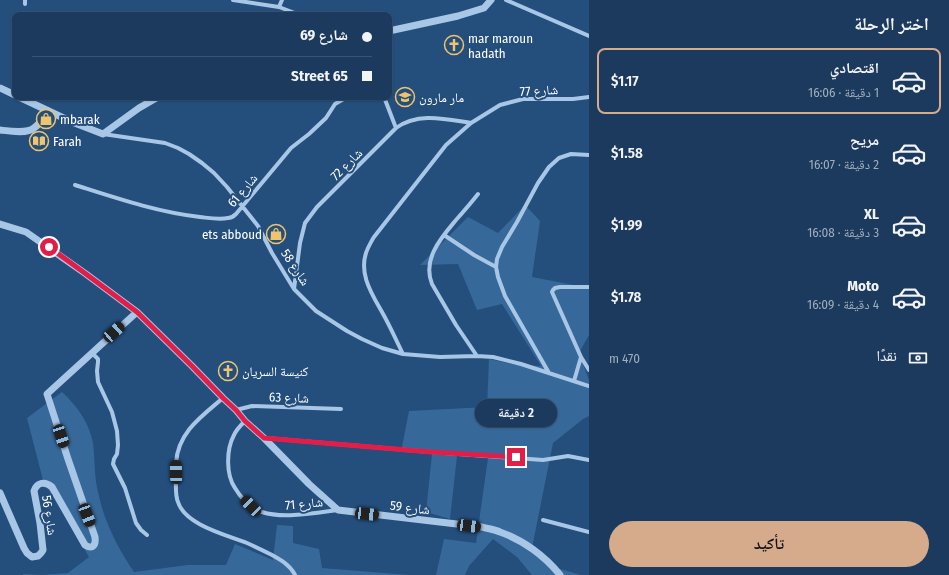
<!DOCTYPE html>
<html lang="ar">
<head>
<meta charset="utf-8">
<style>
  :root { --surface:#1b3a5d; --page:#284566; --text:#f1f3f6; --muted:#a0adbc; --line:#395472; --accent:#d6ab8b }
  body { margin:0; font-family:"Fira Sans Condensed","Noto Naskh Arabic",sans-serif; background:var(--page); color:var(--text); direction:rtl; height:100vh; display:flex; flex-direction:column; font-size:15px; white-space:nowrap }
  * { box-sizing:border-box; margin:0 }
  p { font-size:13px; color:var(--muted) }
  .icon { flex:none; width:22px; height:22px; fill:none; stroke:currentColor; stroke-width:2; stroke-linecap:round; stroke-linejoin:round }
  .map { position:relative; flex:1; overflow:hidden; direction:ltr }
  .side { display:flex; flex-direction:column; background:var(--surface); width:360px }
  .side>* { flex:none }
  .top-card { position:absolute; left:12px; top:12px; width:380px; height:88px; border-radius:8px; box-shadow:0 1px 3px #0004,0 0 0 1px var(--line); direction:rtl; display:grid; align-content:center; height:88px; padding:0 20px; background:var(--surface) }
  .end { position:absolute; width:18px; height:18px; margin:-9px; border:5px solid #e11d48; background:#fff; box-shadow:0 0 0 2px #fff }
  .from { border-radius:50% }
  .bubble { position:absolute; height:28px; border-radius:14px; background:var(--surface); box-shadow:0 1px 3px #0004,0 0 0 1px var(--line); font-size:13px; font-weight:600; line-height:28px; text-align:center; direction:rtl }
  .car { position:absolute; width:12px; height:24px; margin:-12px -6px; border-radius:5px; box-shadow:0 0 3px 1px #0007; background:linear-gradient(#222 24%,#8ab4d8 0 40%,#222 0 76%,#8ab4d8 0 86%,#222 0) }
  .top-card b { display:flex; align-items:center; gap:14px; height:38px; font-size:15px }
  .top-card b+b { border-top:1px solid var(--line) }
  .top-card i { width:10px; height:10px; background:var(--text) }
  ul { padding:0; list-style:none }
  li { display:flex; align-items:center; gap:12px; height:66px; margin:0 8px 6px; padding:0 12px; border:2px solid transparent; border-radius:8px }
  li div { flex:1 }
  li b { display:block; font-size:15px }
  li em { font-style:normal; font-weight:600 }
  li.selected { border-color:var(--accent) }
  li>.icon { width:36px; height:36px; stroke-width:1.5 }
  h2 { padding:0 20px; font-size:18px; line-height:48px }
  .pay { display:flex; align-items:center; gap:10px; height:44px; padding:0 20px; font-size:15px }
  .pay p { margin-inline-start:auto }
  .action { display:flex; gap:8px; margin-top:auto; padding:8px 20px }
  .action a { flex:1; height:46px; border-radius:24px; background:var(--accent); color:#111; font-size:16px; font-weight:600; line-height:46px; text-align:center }
  main { display:flex; flex:1; min-height:0 }
  .map>svg:first-child { display:block }
</style>
</head>
<body>
<main>
<section class="side">
<h2>اختر الرحلة</h2>
<ul>
<li class="selected"><svg class="icon" aria-label="car" viewBox="0 0 24 24"><path d="M5 17H2v-5l4-1 3-4h7l3 4 3 1v5h-3M9 17h6M6 11h13"/><circle cx="7" cy="17" r="2"/><circle cx="17" cy="17" r="2"/></svg><div><b>اقتصادي</b><p>1 دقيقة · 16:06</p></div><em>$1.17</em></li>
<li><svg class="icon" aria-label="car" viewBox="0 0 24 24"><path d="M5 17H2v-5l4-1 3-4h7l3 4 3 1v5h-3M9 17h6M6 11h13"/><circle cx="7" cy="17" r="2"/><circle cx="17" cy="17" r="2"/></svg><div><b>مريح</b><p>2 دقيقة · 16:07</p></div><em>$1.58</em></li>
<li><svg class="icon" aria-label="car" viewBox="0 0 24 24"><path d="M5 17H2v-5l4-1 3-4h7l3 4 3 1v5h-3M9 17h6M6 11h13"/><circle cx="7" cy="17" r="2"/><circle cx="17" cy="17" r="2"/></svg><div><b>XL</b><p>3 دقيقة · 16:08</p></div><em>$1.99</em></li>
<li><svg class="icon" aria-label="car" viewBox="0 0 24 24"><path d="M5 17H2v-5l4-1 3-4h7l3 4 3 1v5h-3M9 17h6M6 11h13"/><circle cx="7" cy="17" r="2"/><circle cx="17" cy="17" r="2"/></svg><div><b>Moto</b><p>4 دقيقة · 16:09</p></div><em>$1.78</em></li>
</ul>
<div class="pay"><svg class="icon" aria-label="cash" viewBox="0 0 24 24"><path d="M3 7h18v10H3z"/><circle cx="12" cy="12" r="2"/></svg>نقدًا<p>470 m</p></div>
<div class="action"><a>تأكيد</a></div>
</section>
<div class="map">
<svg width="589" height="575" viewBox="0 0 589 575">
  <rect width="100%" height="100%" fill="#244e7c"/>
  <!-- green -->
  <path fill="#37689a" d="M525 205 540 221 532 277 589 288V335L579 353 589 380V416L583 419 553 443 532 548 550 566 581 575H532L517 557 493 539 469 566 465 575H436L444 539 476 543 488 458 457 456 450 519 426 512 432 454 401 452 409 411 487 407 489 359 517 365 541 366 502 304 477 310 458 264 420 265 468 217 498 233Z
    M62 392C77 406 89 422 93 443 95 459 94 476 98 492 104 521 117 547 134 572L188 565H226L235 544 273 560 277 525 293 526V543L319 549 322 568 409 575H23V574L41 575 68 573 89 557 43 480 27 418Z"/>
  <g fill="none" stroke-linecap="round" stroke-linejoin="round">
    <!-- minor -->
    <path stroke="#a8c6e5" stroke-width="4" d="M25 0V4
      M233 0 279 7 300 15
      M506 0 589 36
      M279 7 282 0
      M384 97 396 128
      M103 134 165 143 178 148 189 154 202 163 214 173 227 187 258 226 272 253 294 289 316 311 347 331 362 339 382 348 403 354 440 357 477 356 493 357 521 364 589 386
      M75 185C116 198 157 212 200 217 209 218 219 220 228 218 231 218 234 216 236 214L291 148 309 134 326 118 335 104 347 97
      M444 235 474 255 496 267
      M589 287H560L555 288 553 290 552 292 581 357 589 370
      M294 289 300 243 305 223 317 207 396 128C418 112 445 119 471 123
      M92 353 98 359V362L97 371 98 382 112 412 117 431 118 445 117 454 114 459 113 464 125 488 136 523 141 530 147 535
      M403 354C396 340 390 326 382 312 371 293 357 271 368 248 370 244 372 240 374 237L446 145 471 123 500 105 523 99H573L589 97
      M477 356 456 325 432 284C422 259 441 238 456 220 464 211 471 203 478 194
      M549 373 505 296 498 277 496 267 497 259 502 247 517 222 538 183 549 167 559 158 571 154 589 155
      M574 381 581 357
      M223 398C202 416 178 432 176 463 175 468 176 473 176 478 176 486 175 495 178 502 185 525 227 535 247 543 256 547 264 551 272 555 281 560 290 565 295 575
      M236 410 252 406 341 409
      M245 421C241 425 236 430 234 435 226 450 226 475 235 488 241 498 251 508 262 512 283 519 315 513 338 510
      M265 438 431 452 543 460 568 456 589 460
      M543 520 589 532"/>
    <!-- tertiary -->
    <path stroke="#a8c6e5" stroke-width="7" d="M389 31 458 16 484 8 491 0
      M0 88 15 95
      M19 97 72 122 103 134 139 108 158 97
      M0 130C9 131 27 134 34 128 40 124 44 117 47 110
      M0 224 26 232 86 274 137 312 192 366 223 398 236 410 245 421 264 438 309 484 338 510 482 527C488 529 494 529 500 532 523 540 545 556 560 575
      M0 493 24 548 27 553 32 557 38 556 41 553 43 550 40 523 34 491C37 482 45 481 52 487L85 545C93 550 96 545 95 537L68 459 47 394 137 312"/>
  </g>
  <g fill="none" stroke-linecap="round" stroke-linejoin="round">
    <!-- route -->
    <path stroke="#e11d48" stroke-width="5" d="M49 247 86 274 137 312 192 366 223 398 236 410 245 421 264 438 431 452 516 457"/>
  </g>
  <!-- icons -->
  <defs>
    <g id="church-ring" transform="scale(1)"><circle r="9.5" fill="#244e7c" stroke="#efc46c" stroke-width="1.5"/><path d="M-1.2-6h2.4v3.5h3.3v2.4h-3.3V6h-2.4V-.1h-3.3v-2.4h3.3Z" fill="#efc46c"/></g>
    <g id="school-ring" transform="scale(1)"><circle r="9.5" fill="#244e7c" stroke="#efc46c" stroke-width="1.5"/><path d="M0-5L7-2L0 1L-7-2ZM-4 1L0 2.5L4 1V4Q0 6-4 4Z" fill="#efc46c"/></g>
    <g id="shop-ring" transform="scale(1)"><circle r="9.5" fill="#244e7c" stroke="#efc46c" stroke-width="1.5"/><path d="M-5-2.5h2.3a2.7 3.5 0 0 1 5.4 0H5L5.5 6h-11ZM-1.5-2.5h3a1.5 2.3 0 0 0-3 0Z" fill="#efc46c"/></g>
    <g id="library-ring" transform="scale(1)"><circle r="9.5" fill="#244e7c" stroke="#efc46c" stroke-width="1.5"/><path d="M-6-4Q-3-5.5-.7-3.5V5Q-3 3-6 4ZM6-4Q3-5.5 .7-3.5V5Q3 3 6 4Z" fill="#efc46c"/></g>
  </defs>
  <g fill-rule="evenodd">
    <use href="#church-ring" x="454" y="45"/>
    <use href="#school-ring" x="405" y="97"/>
    <use href="#shop-ring" x="46" y="119"/>
    <use href="#library-ring" x="39" y="141"/>
    <use href="#shop-ring" x="276" y="234"/>
    <use href="#church-ring" x="228" y="371"/>
  </g>
  <g text-anchor="middle" stroke-width="4" stroke-linejoin="round" paint-order="stroke">
    <!-- poi labels -->
    <g font-size="13" fill="#fff" stroke="#244e7c" text-anchor="start">
      <text x="468" y="43">mar maroun<tspan x="468" dy="15">hadath</tspan></text>
      <text x="419" y="102">مار مارون</text>
      <text x="60" y="124">mbarak</text>
      <text x="53" y="146">Farah</text>
      <text x="262" y="239" text-anchor="end">ets abboud</text>
      <text x="242" y="376">كنيسة السريان</text>
    </g>
    <!-- street labels -->
    <g font-size="13" fill="#fff" stroke="#244e7c">
      <text transform="translate(539 90) rotate(-3)" y="5">شارع 77</text>
      <text transform="translate(346 164) rotate(-45)" y="5">شارع 72</text>
      <text transform="translate(242 190) rotate(-50)" y="5">شارع 61</text>
      <text transform="translate(296 267) rotate(56)" y="5">شارع 58</text>
      <text transform="translate(289 397) rotate(2)" y="5">شارع 63</text>
      <text transform="translate(304 503) rotate(-5)" y="5">شارع 71</text>
      <text transform="translate(410 507) rotate(7)" y="5">شارع 59</text>
      <text transform="translate(50 515) rotate(81)" y="5">شارع 56</text>
    </g>
  </g>
</svg>
<i class="end from" style="left:49px;top:247px"></i>
<i class="end" style="left:516px;top:457px"></i>
<div class="bubble" style="left:475px;top:399px;width:82px">2 دقيقة</div>
<i class="car" style="left:114px;top:332px;rotate:48deg"></i>
<i class="car" style="left:61px;top:436px;rotate:162deg"></i>
<i class="car" style="left:176px;top:472px;rotate:359deg"></i>
<i class="car" style="left:251px;top:506px;rotate:315deg"></i>
<i class="car" style="left:367px;top:514px;rotate:96deg"></i>
<i class="car" style="left:87px;top:515px;rotate:159deg"></i>
<i class="car" style="left:469px;top:526px;rotate:97deg"></i>
<div class="top-card">
<b><i class="from"></i>شارع 69</b>
<b><i></i>Street 65</b>
</div>
</div>
</main>
</body>
</html>
